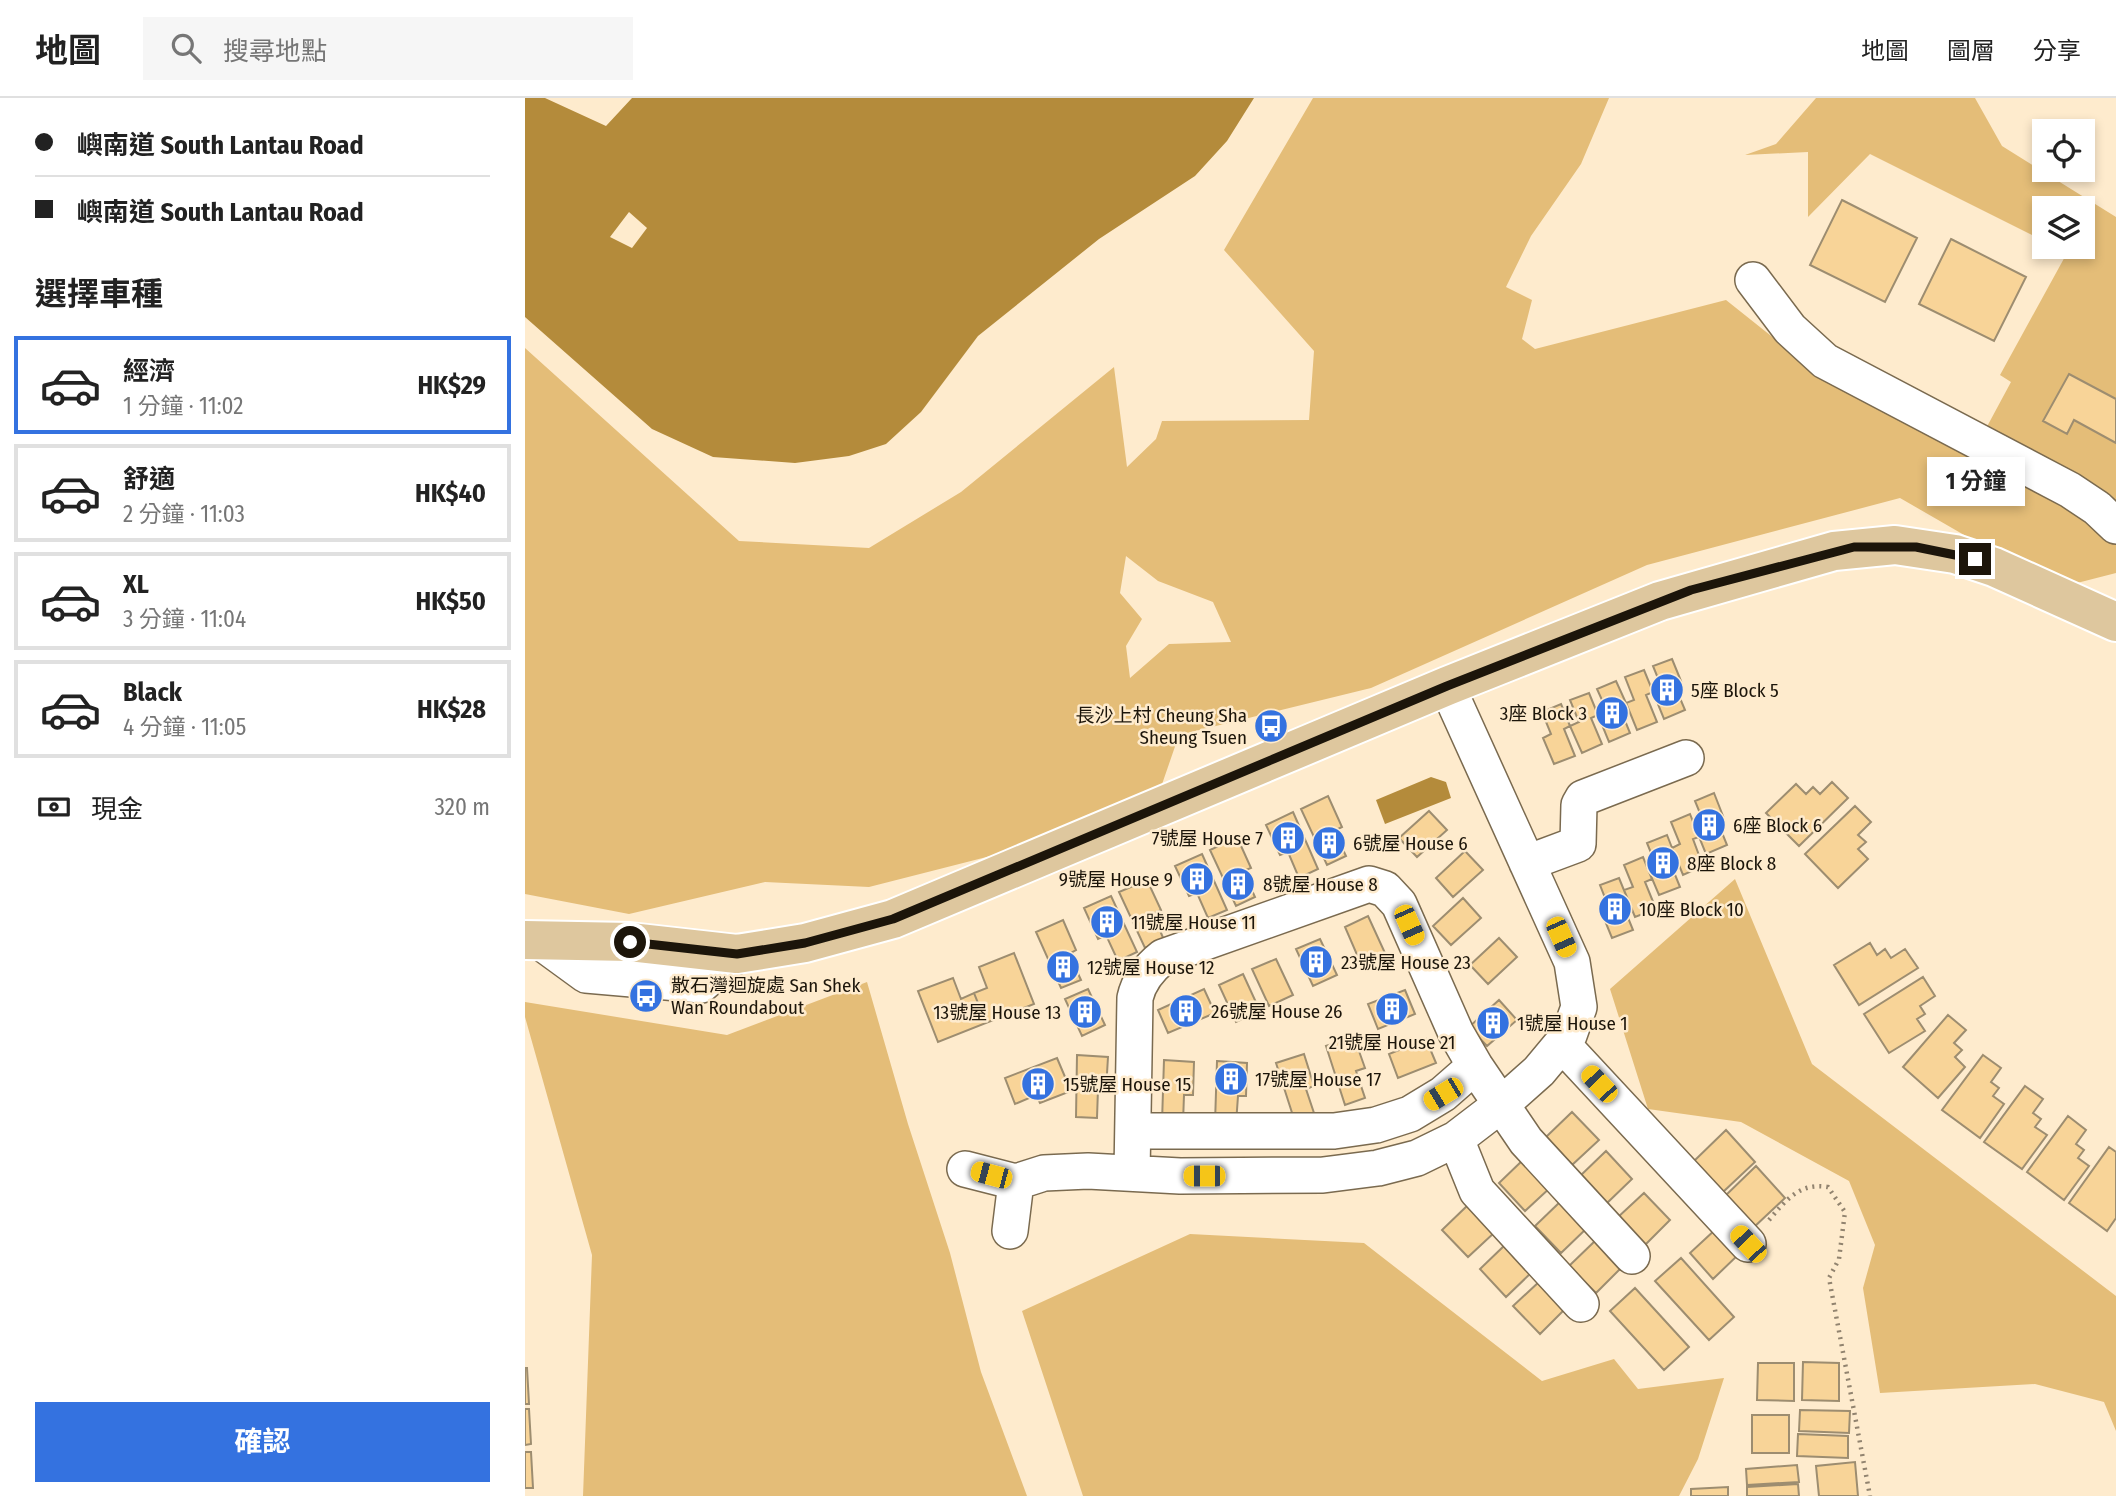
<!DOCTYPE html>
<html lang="zh-TW">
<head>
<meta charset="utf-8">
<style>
  :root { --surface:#fff; --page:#f6f6f6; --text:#222; --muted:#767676; --line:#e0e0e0; --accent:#3472e0 }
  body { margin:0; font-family:"Fira Sans Condensed","Noto Sans TC",sans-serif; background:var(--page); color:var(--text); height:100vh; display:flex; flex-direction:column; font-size:26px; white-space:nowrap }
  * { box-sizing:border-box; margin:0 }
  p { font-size:23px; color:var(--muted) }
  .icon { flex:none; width:38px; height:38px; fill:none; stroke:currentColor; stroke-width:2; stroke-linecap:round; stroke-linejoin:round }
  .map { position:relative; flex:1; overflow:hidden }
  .sheet { display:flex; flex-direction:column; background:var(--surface); width:525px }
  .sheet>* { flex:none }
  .guide { display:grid; align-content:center; height:154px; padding:0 35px; background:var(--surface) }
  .controls { position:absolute; left:1507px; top:21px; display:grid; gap:14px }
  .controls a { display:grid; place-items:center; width:63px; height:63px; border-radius:0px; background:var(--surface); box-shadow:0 4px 10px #0003; font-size:35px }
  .end { position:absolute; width:32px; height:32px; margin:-16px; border:9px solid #1c150a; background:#fff; box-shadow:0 0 0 4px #fff }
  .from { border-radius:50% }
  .bubble { position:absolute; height:49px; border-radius:0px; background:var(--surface); box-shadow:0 4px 10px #0003; font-size:23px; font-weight:700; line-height:49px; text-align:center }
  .car { position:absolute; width:21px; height:42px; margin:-21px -10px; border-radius:9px; box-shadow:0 0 5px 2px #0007; background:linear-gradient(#f5c518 24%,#345 0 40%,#f5c518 0 76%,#345 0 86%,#f5c518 0) }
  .guide b { display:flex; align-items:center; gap:24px; height:66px; font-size:26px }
  .guide b+b { border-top:2px solid var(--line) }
  .guide i { width:18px; height:18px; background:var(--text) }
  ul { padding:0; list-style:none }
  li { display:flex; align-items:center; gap:21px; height:98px; margin:0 14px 10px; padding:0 21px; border:4px solid var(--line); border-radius:0px }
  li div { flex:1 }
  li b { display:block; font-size:26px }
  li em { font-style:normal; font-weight:700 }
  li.selected { border-color:var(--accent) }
  li>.icon { width:63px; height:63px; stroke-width:1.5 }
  h2 { padding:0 35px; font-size:32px; line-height:84px }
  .pay { display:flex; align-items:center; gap:18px; height:77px; padding:0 35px; font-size:26px }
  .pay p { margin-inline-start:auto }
  .primary-button { display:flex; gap:14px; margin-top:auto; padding:14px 35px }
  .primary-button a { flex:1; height:80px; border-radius:0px; background:var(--accent); color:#fff; font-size:28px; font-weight:700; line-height:80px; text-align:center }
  header { display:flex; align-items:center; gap:42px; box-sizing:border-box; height:98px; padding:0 35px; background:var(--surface); border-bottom:2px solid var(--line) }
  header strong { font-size:33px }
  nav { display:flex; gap:38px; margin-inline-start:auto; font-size:24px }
  .search { width:490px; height:63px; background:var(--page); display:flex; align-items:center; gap:18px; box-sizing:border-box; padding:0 24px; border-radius:0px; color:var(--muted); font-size:26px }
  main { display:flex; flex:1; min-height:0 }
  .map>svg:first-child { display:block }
</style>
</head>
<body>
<header>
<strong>地圖</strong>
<div class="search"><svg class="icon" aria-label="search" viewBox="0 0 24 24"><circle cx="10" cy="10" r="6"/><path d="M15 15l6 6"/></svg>搜尋地點</div>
<nav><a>地圖</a><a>圖層</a><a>分享</a></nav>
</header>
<main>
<section class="sheet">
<div class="guide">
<b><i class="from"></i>嶼南道 South Lantau Road</b>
<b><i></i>嶼南道 South Lantau Road</b>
</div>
<h2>選擇車種</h2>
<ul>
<li class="selected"><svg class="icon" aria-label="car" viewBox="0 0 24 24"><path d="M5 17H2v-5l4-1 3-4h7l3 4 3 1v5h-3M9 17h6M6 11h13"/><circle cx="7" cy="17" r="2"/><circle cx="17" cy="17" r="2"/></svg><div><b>經濟</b><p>1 分鐘 · 11:02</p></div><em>HK$29</em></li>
<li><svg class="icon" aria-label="car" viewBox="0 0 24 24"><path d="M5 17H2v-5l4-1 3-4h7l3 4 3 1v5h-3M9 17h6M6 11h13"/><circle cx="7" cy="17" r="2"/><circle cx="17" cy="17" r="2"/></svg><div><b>舒適</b><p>2 分鐘 · 11:03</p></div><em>HK$40</em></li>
<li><svg class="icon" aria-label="car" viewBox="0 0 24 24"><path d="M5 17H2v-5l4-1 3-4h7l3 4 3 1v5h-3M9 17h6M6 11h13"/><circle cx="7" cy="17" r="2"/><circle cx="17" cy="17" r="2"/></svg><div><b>XL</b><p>3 分鐘 · 11:04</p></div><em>HK$50</em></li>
<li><svg class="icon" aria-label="car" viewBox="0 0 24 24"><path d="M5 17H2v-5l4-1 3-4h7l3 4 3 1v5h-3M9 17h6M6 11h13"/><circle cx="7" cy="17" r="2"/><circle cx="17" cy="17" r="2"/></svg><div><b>Black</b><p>4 分鐘 · 11:05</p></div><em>HK$28</em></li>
</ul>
<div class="pay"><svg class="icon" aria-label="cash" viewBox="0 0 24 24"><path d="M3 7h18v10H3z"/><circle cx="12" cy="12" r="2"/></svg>現金<p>320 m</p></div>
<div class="primary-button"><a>確認</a></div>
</section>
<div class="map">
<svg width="1591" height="1398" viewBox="0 0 1591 1398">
  <rect width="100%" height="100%" fill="#feebcd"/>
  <!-- green -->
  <path fill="#e4bd78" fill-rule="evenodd" d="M788 0H1084L1056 66 1006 138 981 189 1007 202 997 241 1010 251 1201 202 1303 283 1458 336 1486 284 1475 277 1542 155 1531 149H1558V110H1519V143L1345 56 1283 119V54L1220 57 1251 46 1291 0H1450L1477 48 1591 119V475L1552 485 1479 460 1375 400 1122 467 846 590 654 637 635 692 509 747 344 789 240 784 104 816 0 796V250L214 443 344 450 436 394 589 269 602 369 631 341 637 323 784 322 789 253 699 152ZM601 458 633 483 688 504 706 544 644 546 605 580 601 548 617 521 595 495Z
    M1210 781 1287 966 1591 1198V1333L1579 1304 1510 1286 1355 1295 1338 1190 1350 1147 1324 1083 1216 1024 1123 1011 1085 891Z
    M342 884 383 1026 425 1155 456 1274 502 1398H58L67 1157 0 919V904L202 937Z
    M665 1136 839 1145 1017 1283 1089 1261 1113 1291 1199 1280 1173 1361 1154 1398H558L497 1213Z"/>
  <!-- water -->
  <path fill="#b48b3b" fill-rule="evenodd" d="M0 0H20L81 28 107 0H729L702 43 670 78 574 141 453 238 396 314 361 346 324 358 270 365 188 359 127 331 0 219ZM104 114 122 130 107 150 85 139Z
    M906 679 921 684 926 700 860 726 851 702Z"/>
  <!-- building -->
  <path fill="#f8d498" stroke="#9d8d70" stroke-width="2" d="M1317 102 1392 140 1360 204 1285 167Z
    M1426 141 1501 179 1469 243 1394 206Z
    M1544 276 1591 301V345L1549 322 1542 336 1518 323Z
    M1147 561 1156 583 1149 586 1160 612 1139 621 1128 594 1137 590 1128 568Z
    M1119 572 1128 594 1121 597 1132 624 1112 632 1101 605 1109 602 1100 579Z
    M1091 583 1101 605 1094 608 1105 635 1084 644 1073 617 1082 613 1072 591Z
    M1064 595 1073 617 1066 620 1077 646 1057 655 1045 628 1054 624 1045 602Z
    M1036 606 1045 628 1039 631 1050 658 1029 666 1018 640 1026 636 1017 614Z
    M1307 684 1323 700 1274 748 1241 715 1271 686 1281 696 1288 689 1295 696Z
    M1189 695 1198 718 1191 720 1202 747 1181 756 1170 729 1179 725 1170 703Z
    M803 698 817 729 809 733 821 758 802 767 776 711Z
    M1330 708 1346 724 1333 737 1341 744 1333 751 1343 761 1313 790 1280 756Z
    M904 713 922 732 892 759 874 740Z
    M768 714 793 771 774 780 763 754 755 757 741 727Z
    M1165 716 1174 739 1168 741 1178 768 1158 777 1147 750 1155 746 1146 724Z
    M1142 737 1151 760 1144 762 1155 789 1134 797 1123 771 1131 767 1122 745Z
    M712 739 726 770 718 773 730 799 711 808 685 752Z
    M940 753 958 772 928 799 911 780Z
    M677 756 702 812 683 820 672 795 664 798 650 768Z
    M1118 759 1127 781 1120 784 1131 811 1110 819 1099 792 1108 789 1099 767Z
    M1094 780 1103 802 1097 805 1108 832 1087 840 1076 813 1084 810 1075 787Z
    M622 782 636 812 628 816 639 842 620 850 594 794Z
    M586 798 612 854 593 863 581 837 573 841 559 810Z
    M938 800 956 820 926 847 908 828Z
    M843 818 860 855 836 866 820 829Z
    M538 822 551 852 544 856 556 882 536 890 511 834Z
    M974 840 992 859 963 886 945 867Z
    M795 841 812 877 788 888 771 851Z
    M1345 845 1352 857 1360 851 1366 860 1380 851 1393 870 1334 907 1309 867Z
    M489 855 509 906 461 925 449 895 462 890 454 869Z
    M751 861 768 897 744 908 727 871Z
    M718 876 735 913 711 924 694 887Z
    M1398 879 1410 898 1395 908 1400 916 1392 921 1400 933 1364 955 1339 916Z
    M428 880 436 901 449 895 461 925 413 944 393 893Z
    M563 891 580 927 557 938 540 901Z
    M679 891 690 915 643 935 633 912Z
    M880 892 890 916 853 931 843 906Z
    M974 902 992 922 962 948 944 929Z
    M1423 917 1441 932 1429 945 1437 952 1430 959 1440 969 1413 1000 1378 969Z
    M829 939 840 970 831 973 840 1000 820 1007 801 948Z
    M901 941 911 965 873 980 864 956Z
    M779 956 789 988 781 991 790 1018 770 1024 751 965Z
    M552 957 583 959 581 992 573 991 572 1020 551 1019Z
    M1458 957 1476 970 1466 984 1474 990 1468 998 1479 1006 1455 1040 1417 1012Z
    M532 960 546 993 515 1005 511 997 490 1006 480 980Z
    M639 962 669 964 668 997H659L658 1025 637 1024Z
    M692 963 722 965 721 998H713L711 1026 690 1025Z
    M1500 988 1518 1001 1508 1015 1516 1021 1510 1029 1522 1037 1497 1071 1459 1044Z
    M1047 1014 1074 1042 1047 1067 1021 1039Z
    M1543 1018 1561 1032 1551 1046 1559 1052 1553 1060 1564 1068 1539 1102 1502 1074Z
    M1201 1032 1230 1064 1198 1094 1169 1063Z
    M1584 1049 1591 1054V1120L1582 1133 1544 1105Z
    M1081 1053 1107 1081 1081 1106 1054 1079Z
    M1000 1060 1027 1088 1000 1113 974 1085Z
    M1231 1068 1260 1100 1228 1130 1199 1099Z
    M1119 1095 1145 1122 1119 1148 1092 1120Z
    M1036 1103 1062 1130 1036 1155 1010 1128Z
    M943 1107 970 1134 943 1159 917 1132Z
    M1191 1131 1214 1156 1188 1181 1165 1155Z
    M1071 1142 1097 1169 1071 1195 1044 1168Z
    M981 1146 1008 1173 981 1199 955 1171Z
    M1156 1160 1209 1219 1184 1242 1130 1183Z
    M1015 1183 1041 1210 1015 1236 988 1208Z
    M1110 1190 1164 1249 1139 1272 1085 1213Z
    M1278 1264 1314 1265V1303L1277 1302Z
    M1233 1265H1269V1303L1232 1302Z
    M0 1270H2L4 1306H0Z
    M0 1311H4L6 1346 0 1347Z
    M1275 1312 1325 1313 1324 1335 1274 1333Z
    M1227 1317H1264V1355H1227Z
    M1273 1336 1323 1338V1360L1272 1358Z
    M0 1354H6L8 1390H0Z
    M1330 1364 1333 1398H1294L1291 1368Z
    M1272 1367 1274 1384 1222 1387 1221 1371Z
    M1273 1386 1274 1398H1222V1389Z
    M1203 1389V1398H1166V1391Z"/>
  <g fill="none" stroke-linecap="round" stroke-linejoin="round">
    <!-- minor casing -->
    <g stroke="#7a6a4f" stroke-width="38">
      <path id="minor" d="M1228 182 1265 231 1300 263 1545 392 1572 410 1591 428
        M1002 765 1053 746 1054 707 1058 700 1161 660
        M13 842 61 877 176 887 212 856
        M1037 946 1223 1146
        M608 1033H809L851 1027 885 1016 918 996 950 968
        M931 1041 952 1093 1056 1206
        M440 1071 491 1084 519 1075 563 1073 655 1078 798 1077 853 1070 892 1060 931 1041 978 1005 1014 973 1044 937 1054 909 1047 864 922 588
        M607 1075 610 900C614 882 624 870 638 859L844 786 860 791 874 806 931 935 950 968 1001 1043 1107 1158
        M485 1133 491 1084"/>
    </g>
    <!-- major casing -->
    <g stroke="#fff" stroke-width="42">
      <path id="major" d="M0 842 105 844 212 856 280 845 368 821 922 588 1135 503 1309 453 1370 447 1430 456 1469 469 1591 524"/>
    </g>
    <!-- path -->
    <path stroke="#91836f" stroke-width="4.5" stroke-dasharray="2 5" stroke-linecap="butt" d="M1244 1122C1261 1102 1275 1084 1303 1089L1320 1114 1314 1161 1304 1180 1345 1398"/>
    <!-- minor -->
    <use href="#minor" stroke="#fff" stroke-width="35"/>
    <!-- major -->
    <use href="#major" stroke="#dec79e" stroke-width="38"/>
  </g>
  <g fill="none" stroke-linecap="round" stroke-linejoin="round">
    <!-- route -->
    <path stroke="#1c150a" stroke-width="9" d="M105 844 212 856 280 845 368 821 922 588 1166 492 1329 449H1391L1450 461"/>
  </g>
  <!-- icons -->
  <defs>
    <g id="building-disc" transform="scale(1.75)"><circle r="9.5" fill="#3472e0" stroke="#feebcd"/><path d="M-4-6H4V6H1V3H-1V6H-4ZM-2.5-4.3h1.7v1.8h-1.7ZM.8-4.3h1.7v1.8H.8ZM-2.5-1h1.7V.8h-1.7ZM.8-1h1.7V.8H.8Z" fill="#fff"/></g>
    <g id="bus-disc" transform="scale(1.75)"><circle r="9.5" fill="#3472e0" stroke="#feebcd"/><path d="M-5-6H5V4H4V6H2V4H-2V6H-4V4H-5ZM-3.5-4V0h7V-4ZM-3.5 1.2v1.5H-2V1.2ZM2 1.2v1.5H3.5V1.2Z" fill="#fff"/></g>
  </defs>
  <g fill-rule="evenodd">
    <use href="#building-disc" x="1142" y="592"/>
    <use href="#building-disc" x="1087" y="615"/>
    <use href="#bus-disc" x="746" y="628"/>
    <use href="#building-disc" x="1184" y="727"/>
    <use href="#building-disc" x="763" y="740"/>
    <use href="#building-disc" x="804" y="745"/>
    <use href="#building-disc" x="1138" y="765"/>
    <use href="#building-disc" x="672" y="781"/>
    <use href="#building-disc" x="713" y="786"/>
    <use href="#building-disc" x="1090" y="811"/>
    <use href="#building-disc" x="582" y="824"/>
    <use href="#building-disc" x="791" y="864"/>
    <use href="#building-disc" x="538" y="869"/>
    <use href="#bus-disc" x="121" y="898"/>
    <use href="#building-disc" x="867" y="911"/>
    <use href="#building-disc" x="661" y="913"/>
    <use href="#building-disc" x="560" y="914"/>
    <use href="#building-disc" x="968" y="925"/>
    <use href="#building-disc" x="706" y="981"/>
    <use href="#building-disc" x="513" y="986"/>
  </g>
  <g text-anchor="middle" stroke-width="5" stroke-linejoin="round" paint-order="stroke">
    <!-- poi labels -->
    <g font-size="19" fill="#1c150a" stroke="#feebcd" text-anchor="start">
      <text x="1166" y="599">5座 Block 5</text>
      <text x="1062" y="622" text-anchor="end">3座 Block 3</text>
      <text x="722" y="624" text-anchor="end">長沙上村 Cheung Sha<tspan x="722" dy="22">Sheung Tsuen</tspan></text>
      <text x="1208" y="734">6座 Block 6</text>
      <text x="738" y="747" text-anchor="end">7號屋 House 7</text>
      <text x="828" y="752">6號屋 House 6</text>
      <text x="1162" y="772">8座 Block 8</text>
      <text x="648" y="788" text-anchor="end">9號屋 House 9</text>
      <text x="738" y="793">8號屋 House 8</text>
      <text x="1114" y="818">10座 Block 10</text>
      <text x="606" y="831">11號屋 House 11</text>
      <text x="816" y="871">23號屋 House 23</text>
      <text x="562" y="876">12號屋 House 12</text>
      <text x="146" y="894">散石灣迴旋處 San Shek<tspan x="146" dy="22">Wan Roundabout</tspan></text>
      <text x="686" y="920">26號屋 House 26</text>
      <text x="536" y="921" text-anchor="end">13號屋 House 13</text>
      <text x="992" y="932">1號屋 House 1</text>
      <text x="867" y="951" text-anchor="middle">21號屋 House 21</text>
      <text x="730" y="988">17號屋 House 17</text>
      <text x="538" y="993">15號屋 House 15</text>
    </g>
  </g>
</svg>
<div class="controls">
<a><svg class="icon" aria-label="locate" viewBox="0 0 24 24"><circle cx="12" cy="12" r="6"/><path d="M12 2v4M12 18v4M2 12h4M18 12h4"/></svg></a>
<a><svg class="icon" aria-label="layers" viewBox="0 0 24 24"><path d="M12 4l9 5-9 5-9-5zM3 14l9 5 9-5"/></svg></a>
</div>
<i class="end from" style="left:105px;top:844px"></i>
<i class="end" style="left:1450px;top:461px"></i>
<div class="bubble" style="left:1402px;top:359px;width:98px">1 分鐘</div>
<i class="car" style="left:884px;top:827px;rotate:156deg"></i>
<i class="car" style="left:1036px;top:839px;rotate:156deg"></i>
<i class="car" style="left:1074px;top:986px;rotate:317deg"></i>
<i class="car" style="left:918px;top:996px;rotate:239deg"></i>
<i class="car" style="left:466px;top:1077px;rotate:285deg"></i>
<i class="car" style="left:679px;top:1078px;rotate:270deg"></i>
<i class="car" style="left:1223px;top:1146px;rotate:317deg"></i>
</div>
</main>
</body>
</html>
